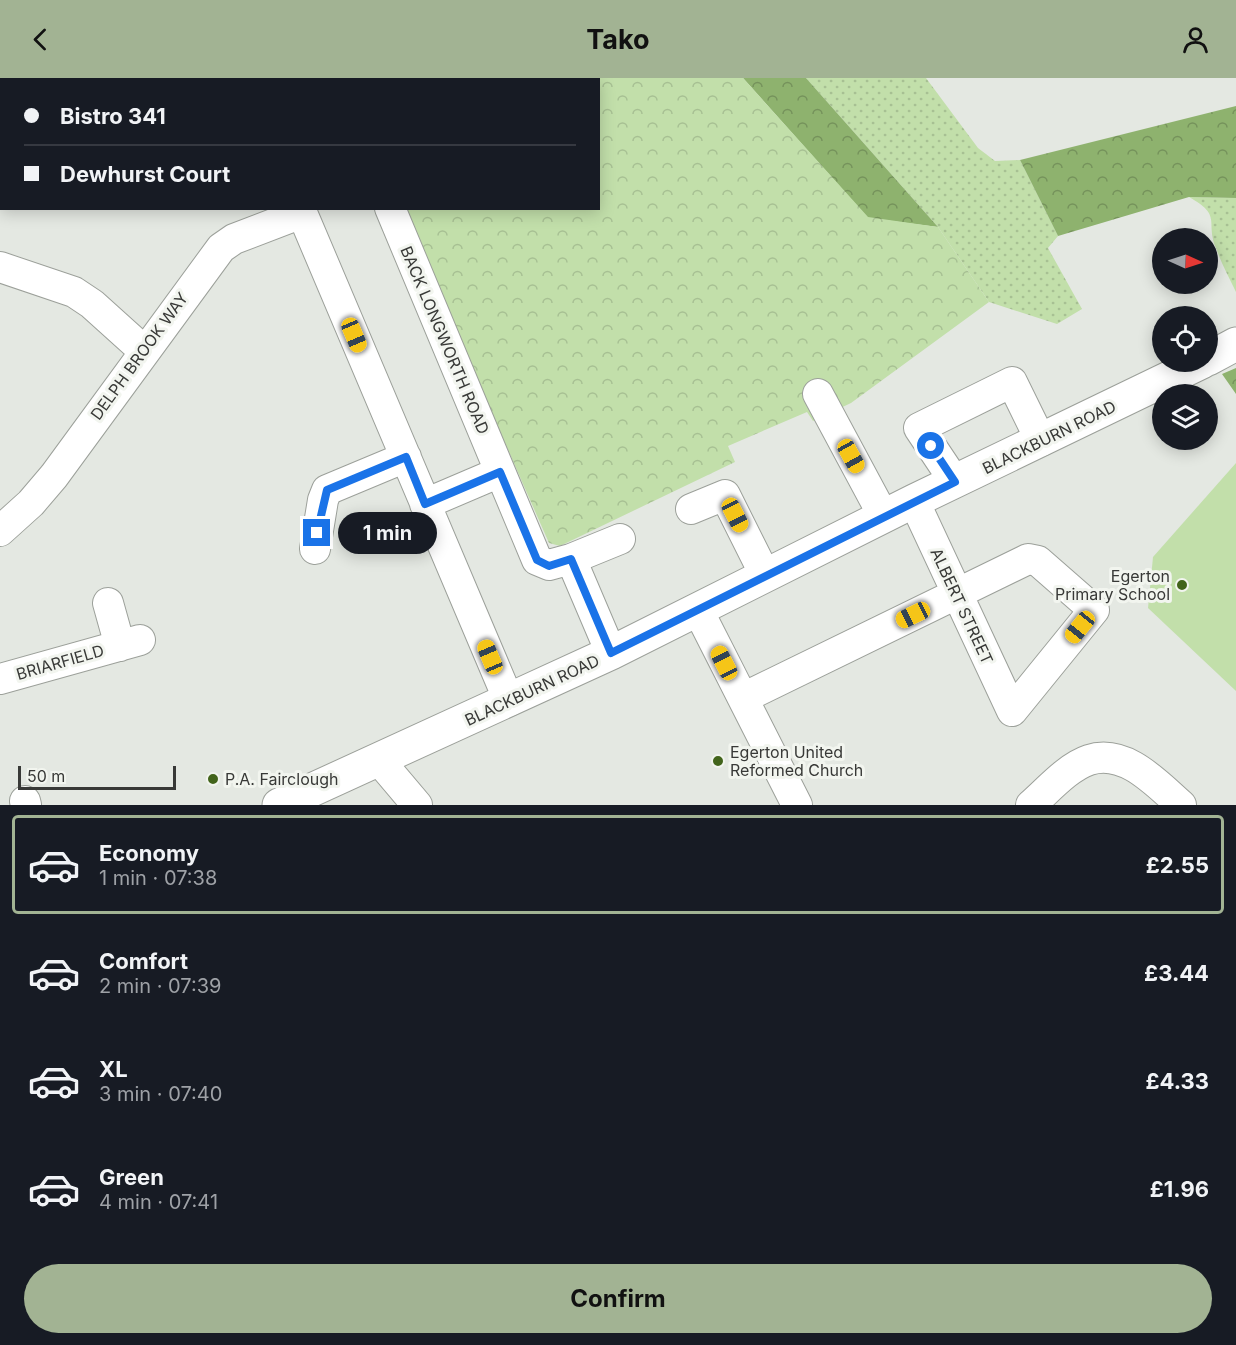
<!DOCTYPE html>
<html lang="en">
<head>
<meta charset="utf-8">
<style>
  :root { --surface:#171b24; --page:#20242c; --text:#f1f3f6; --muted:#9ea1a6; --line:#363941; --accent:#a2b393 }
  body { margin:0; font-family:Inter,sans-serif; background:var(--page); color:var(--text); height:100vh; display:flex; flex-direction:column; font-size:22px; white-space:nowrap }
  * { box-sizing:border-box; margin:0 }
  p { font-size:20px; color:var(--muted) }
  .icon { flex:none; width:33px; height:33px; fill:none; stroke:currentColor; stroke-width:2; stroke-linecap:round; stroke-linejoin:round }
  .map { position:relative; height:727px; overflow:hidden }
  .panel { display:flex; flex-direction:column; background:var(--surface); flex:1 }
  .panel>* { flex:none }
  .banner { position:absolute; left:0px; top:0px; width:600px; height:132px; box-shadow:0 3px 15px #0003; display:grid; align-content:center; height:132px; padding:0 24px; background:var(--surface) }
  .needle { width:39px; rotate:93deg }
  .tools { position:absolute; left:1152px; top:150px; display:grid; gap:12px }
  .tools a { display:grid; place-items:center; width:66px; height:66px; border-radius:50%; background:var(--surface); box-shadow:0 3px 15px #0003; font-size:30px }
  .scale { position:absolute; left:18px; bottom:15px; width:158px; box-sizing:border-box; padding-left:6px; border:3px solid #383937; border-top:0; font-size:16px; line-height:21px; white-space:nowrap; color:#383937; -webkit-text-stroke:4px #f2f5ef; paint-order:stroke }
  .end { position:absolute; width:27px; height:27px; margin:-14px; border:8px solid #1a73e8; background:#fff; box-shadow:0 0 0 3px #fff }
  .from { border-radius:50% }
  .bubble { position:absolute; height:42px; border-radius:21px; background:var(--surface); box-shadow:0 3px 15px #0003; font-size:20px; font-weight:700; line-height:42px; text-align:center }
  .car { position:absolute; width:18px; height:36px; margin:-18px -9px; border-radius:8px; box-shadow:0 0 4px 2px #0007; background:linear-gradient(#f5c518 24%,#345 0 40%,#f5c518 0 76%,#345 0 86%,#f5c518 0) }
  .banner b { display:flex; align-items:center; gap:21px; height:57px; font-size:22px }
  .banner b+b { border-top:2px solid var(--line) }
  .banner i { width:15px; height:15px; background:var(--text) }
  ul { padding:10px 0 0; list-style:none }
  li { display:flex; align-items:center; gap:18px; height:99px; margin:0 12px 9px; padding:0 12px; border:3px solid transparent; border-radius:6px }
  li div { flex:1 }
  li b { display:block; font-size:22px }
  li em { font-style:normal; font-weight:700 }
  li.active { border-color:var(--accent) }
  li>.icon { width:54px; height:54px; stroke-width:1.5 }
  .primary-button { display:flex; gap:12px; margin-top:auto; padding:12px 24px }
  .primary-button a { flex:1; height:69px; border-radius:36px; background:var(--accent); color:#111; font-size:24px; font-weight:700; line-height:69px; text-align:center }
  header { display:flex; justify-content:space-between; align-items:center; height:78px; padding:0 24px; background:var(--accent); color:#111; font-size:27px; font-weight:700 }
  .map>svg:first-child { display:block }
</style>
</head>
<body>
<header><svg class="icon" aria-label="back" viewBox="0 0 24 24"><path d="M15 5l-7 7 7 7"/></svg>Tako<svg class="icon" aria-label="person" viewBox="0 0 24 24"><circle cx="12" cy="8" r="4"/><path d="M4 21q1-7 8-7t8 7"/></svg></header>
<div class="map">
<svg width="1236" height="727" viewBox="0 0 1236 727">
  <defs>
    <pattern id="grass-dots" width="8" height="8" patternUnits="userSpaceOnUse" patternTransform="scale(1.5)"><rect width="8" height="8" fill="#c2dfaa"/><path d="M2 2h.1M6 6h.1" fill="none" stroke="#a7c093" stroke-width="1.8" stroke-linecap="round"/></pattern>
    <pattern id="forest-crowns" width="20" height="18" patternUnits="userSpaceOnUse" patternTransform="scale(1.5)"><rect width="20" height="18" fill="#8eb26e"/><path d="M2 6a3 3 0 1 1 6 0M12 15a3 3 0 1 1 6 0" fill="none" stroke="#75925b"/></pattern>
    <pattern id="park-crowns" width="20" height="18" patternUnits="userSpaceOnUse" patternTransform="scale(1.5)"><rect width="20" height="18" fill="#c2dfaa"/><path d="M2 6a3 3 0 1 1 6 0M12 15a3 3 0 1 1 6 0" fill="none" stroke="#a7c093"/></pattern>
  </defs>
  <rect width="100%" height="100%" fill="#e4e8e2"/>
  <!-- grass -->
  <path fill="url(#grass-dots)" d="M806 0H926L978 70 995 83 1020 82 1058 158 1048 170 1082 231 1057 246 989 224 938 149Z
    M1189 119 1236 120V214C1229 199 1221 185 1216 170 1205 143 1223 138 1189 119Z"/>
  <!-- forest -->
  <path fill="url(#forest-crowns)" d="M743 0H806L938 149 868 140Z
    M1236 28V120L1189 119 1058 158 1020 82Z
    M1236 290V316L1222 296Z"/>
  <!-- park -->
  <path fill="url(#park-crowns)" d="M447 0H743L868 139 938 149 989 224 851 325 813 343 807 334 728 368 735 384 560 468 549 465 402 131 598 130V2Z"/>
  <!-- pitch -->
  <path fill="#c2dfaa" d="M1236 385V613L1148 530 1153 479Z"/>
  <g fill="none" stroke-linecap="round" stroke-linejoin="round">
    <!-- minor casing -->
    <g stroke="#9ca09a" stroke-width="32">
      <path id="minor" d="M255 0V2
        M423 2 425 0
        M300 130 509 623
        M390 130 537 482 549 487 571 481
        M0 189 74 214 92 226 143 272
        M818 316 884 439
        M955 404 919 350 1012 304 1041 363
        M425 426 500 394
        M691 431 725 417 765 497
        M0 453 31 425 54 398 221 170 234 161 302 135
        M315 471 323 422 327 412 406 379
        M108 525 120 568
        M698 532 797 727
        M611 575 571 481 620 461
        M0 601 140 562
        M743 620 1028 481 1038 483 1094 532 1012 633 914 423
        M379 682 417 727
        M25 723 26 727
        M1031 727C1048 712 1068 689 1089 682 1125 670 1157 706 1181 727"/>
    </g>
    <!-- highway casing -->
    <g stroke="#9ca09a" stroke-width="35">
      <path id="highway" d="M1208 281 1236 266
        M279 727 611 575 914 423 1202 284"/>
    </g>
    <!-- minor -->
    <use href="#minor" stroke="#fff" stroke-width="30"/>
    <!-- highway -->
    <use href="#highway" stroke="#fff" stroke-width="33"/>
  </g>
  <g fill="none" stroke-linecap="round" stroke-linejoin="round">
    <!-- route -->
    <path stroke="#1a73e8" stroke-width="8" d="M317 455 327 412 406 379 425 426 500 394 537 482 549 488 571 481 611 575 955 404 931 368"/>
  </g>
  <!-- markers -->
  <g fill="#42641b" stroke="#f2f5ef" stroke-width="2">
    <circle cx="1182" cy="507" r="6"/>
    <circle cx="718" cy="683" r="6"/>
    <circle cx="213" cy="701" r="6"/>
  </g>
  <g text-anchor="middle" stroke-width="6" stroke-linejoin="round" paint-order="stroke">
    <!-- street labels -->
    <g font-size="16" fill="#383937" stroke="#f2f5ef">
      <text transform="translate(445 262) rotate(67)" y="6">BACK LONGWORTH ROAD</text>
      <text transform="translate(139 278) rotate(-54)" y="6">DELPH BROOK WAY</text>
      <text transform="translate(1049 359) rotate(-26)" y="6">BLACKBURN ROAD</text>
      <text transform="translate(962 528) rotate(65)" y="6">ALBERT STREET</text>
      <text transform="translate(60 584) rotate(-16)" y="6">BRIARFIELD</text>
      <text transform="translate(532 612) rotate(-25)" y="6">BLACKBURN ROAD</text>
    </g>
    <!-- poi labels -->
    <g font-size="16" fill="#383937" stroke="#f2f5ef" text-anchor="start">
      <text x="1170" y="504" text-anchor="end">Egerton<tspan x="1170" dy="18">Primary School</tspan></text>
      <text x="730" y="680">Egerton United<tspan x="730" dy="18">Reformed Church</tspan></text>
      <text x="225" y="707">P.A. Fairclough</text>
    </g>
  </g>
</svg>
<div class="tools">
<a><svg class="needle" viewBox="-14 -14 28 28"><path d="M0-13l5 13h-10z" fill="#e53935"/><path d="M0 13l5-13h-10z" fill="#9ea1a6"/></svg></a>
<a><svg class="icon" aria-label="locate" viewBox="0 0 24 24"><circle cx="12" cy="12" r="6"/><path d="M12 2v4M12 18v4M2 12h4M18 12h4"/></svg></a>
<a><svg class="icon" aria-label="layers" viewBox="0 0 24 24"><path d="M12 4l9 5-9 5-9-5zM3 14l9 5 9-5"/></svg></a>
</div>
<div class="scale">50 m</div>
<i class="end from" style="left:931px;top:368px"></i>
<i class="end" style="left:317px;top:455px"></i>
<div class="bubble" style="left:338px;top:434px;width:99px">1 min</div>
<i class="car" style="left:354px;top:257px;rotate:157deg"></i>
<i class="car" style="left:851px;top:378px;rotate:151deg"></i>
<i class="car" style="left:735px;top:437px;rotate:153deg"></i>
<i class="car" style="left:913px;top:537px;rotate:244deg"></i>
<i class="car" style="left:1080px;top:549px;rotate:219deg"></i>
<i class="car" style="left:490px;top:579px;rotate:337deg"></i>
<i class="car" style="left:724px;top:585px;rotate:333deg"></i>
<div class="banner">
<b><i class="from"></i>Bistro 341</b>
<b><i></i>Dewhurst Court</b>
</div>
</div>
<section class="panel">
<ul>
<li class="active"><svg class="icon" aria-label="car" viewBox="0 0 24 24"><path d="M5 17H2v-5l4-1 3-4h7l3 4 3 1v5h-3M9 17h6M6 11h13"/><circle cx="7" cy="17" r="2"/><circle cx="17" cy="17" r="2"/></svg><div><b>Economy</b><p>1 min · 07:38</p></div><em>£2.55</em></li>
<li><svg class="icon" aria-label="car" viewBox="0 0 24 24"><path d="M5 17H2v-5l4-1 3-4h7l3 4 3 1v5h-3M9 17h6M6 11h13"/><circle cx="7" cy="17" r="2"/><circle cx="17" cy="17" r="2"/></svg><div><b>Comfort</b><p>2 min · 07:39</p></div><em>£3.44</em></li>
<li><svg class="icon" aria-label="car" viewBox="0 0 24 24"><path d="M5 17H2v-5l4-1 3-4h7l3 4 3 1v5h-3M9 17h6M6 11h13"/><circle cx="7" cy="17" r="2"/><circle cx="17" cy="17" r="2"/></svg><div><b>XL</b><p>3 min · 07:40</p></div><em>£4.33</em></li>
<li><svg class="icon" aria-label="car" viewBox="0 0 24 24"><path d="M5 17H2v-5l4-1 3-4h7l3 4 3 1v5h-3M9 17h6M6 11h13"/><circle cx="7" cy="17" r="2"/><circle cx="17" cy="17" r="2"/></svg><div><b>Green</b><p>4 min · 07:41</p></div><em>£1.96</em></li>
</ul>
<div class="primary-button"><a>Confirm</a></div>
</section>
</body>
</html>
